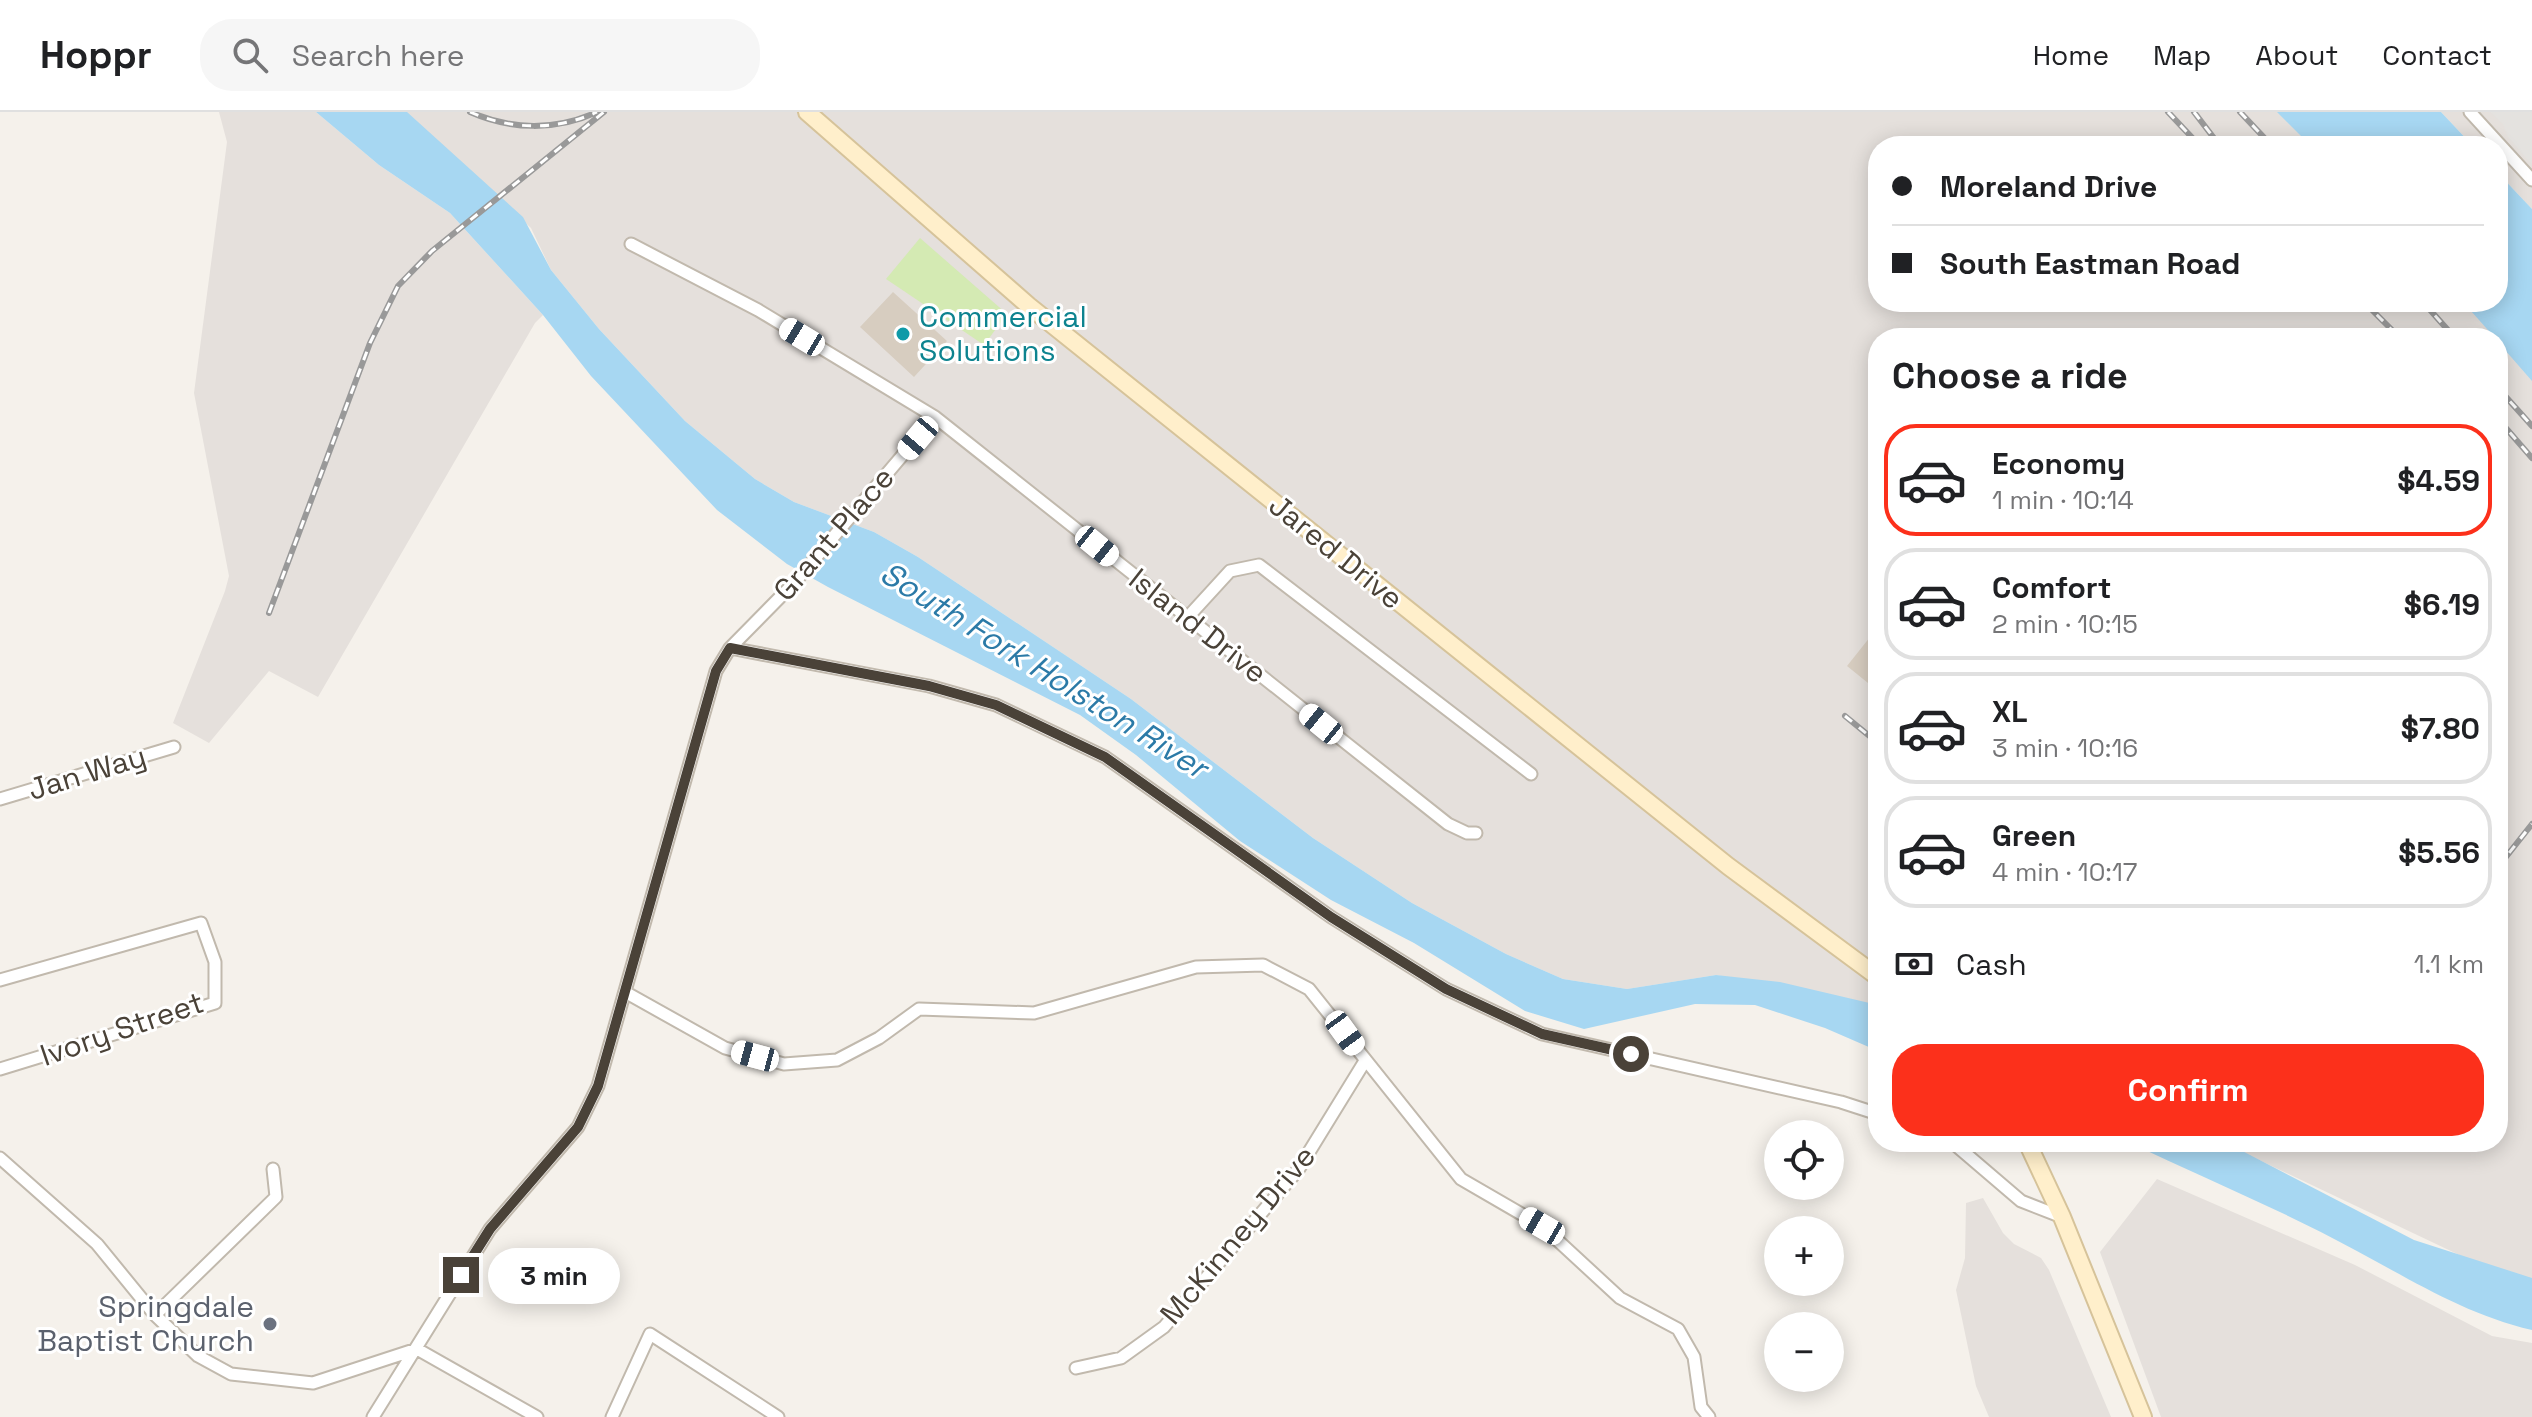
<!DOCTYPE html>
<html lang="en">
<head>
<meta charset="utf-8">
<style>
  :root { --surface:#fff; --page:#f6f6f6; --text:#202124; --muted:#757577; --line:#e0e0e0; --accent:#fc301b }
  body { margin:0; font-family:"Space Grotesk",sans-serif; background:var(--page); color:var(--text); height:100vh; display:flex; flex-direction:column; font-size:30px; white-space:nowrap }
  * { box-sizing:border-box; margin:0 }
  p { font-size:26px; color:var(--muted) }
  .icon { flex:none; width:44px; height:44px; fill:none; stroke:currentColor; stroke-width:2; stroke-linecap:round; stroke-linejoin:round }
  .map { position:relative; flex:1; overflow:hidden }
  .panel { position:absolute; left:1868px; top:216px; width:640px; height:824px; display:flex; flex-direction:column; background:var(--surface); border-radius:32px; box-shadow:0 4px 20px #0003 }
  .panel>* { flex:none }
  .guide { position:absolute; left:1868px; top:24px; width:640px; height:176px; border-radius:32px; box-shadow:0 4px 20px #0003; display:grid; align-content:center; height:176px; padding:0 24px; background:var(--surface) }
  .fabs { position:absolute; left:1764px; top:1008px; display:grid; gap:16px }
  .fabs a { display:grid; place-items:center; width:80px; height:80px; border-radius:50%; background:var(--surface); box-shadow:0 4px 20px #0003; font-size:40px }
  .end { position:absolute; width:36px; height:36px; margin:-18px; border:10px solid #4a4238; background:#fff; box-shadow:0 0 0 4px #fff }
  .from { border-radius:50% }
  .bubble { position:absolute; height:56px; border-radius:28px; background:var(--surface); box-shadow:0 4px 20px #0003; font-size:26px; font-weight:700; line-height:56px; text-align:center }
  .car { position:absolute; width:24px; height:48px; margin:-24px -12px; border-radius:10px; box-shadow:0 0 6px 2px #0007; background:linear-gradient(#fff 24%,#345 0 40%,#fff 0 76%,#345 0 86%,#fff 0) }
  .guide b { display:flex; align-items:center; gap:28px; height:76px; font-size:30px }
  .guide b+b { border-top:2px solid var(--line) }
  .guide i { width:20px; height:20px; background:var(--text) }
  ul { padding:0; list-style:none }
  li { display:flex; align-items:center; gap:24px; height:112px; margin:0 16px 12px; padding:0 8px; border:4px solid var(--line); border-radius:32px }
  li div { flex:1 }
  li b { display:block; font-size:30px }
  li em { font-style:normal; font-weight:700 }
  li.selected { border-color:var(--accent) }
  li>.icon { width:72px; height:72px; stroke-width:1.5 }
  h2 { padding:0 24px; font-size:36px; line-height:96px }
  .pay { display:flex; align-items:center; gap:20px; height:88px; padding:0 24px; font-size:30px }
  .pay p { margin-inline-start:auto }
  .action { display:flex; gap:16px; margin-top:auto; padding:16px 24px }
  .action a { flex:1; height:92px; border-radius:32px; background:var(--accent); color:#fff; font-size:32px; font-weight:700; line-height:92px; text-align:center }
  header { display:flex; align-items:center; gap:48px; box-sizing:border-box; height:112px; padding:0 40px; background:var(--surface); border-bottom:2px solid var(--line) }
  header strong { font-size:38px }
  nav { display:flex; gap:44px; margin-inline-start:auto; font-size:28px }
  .search { width:560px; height:72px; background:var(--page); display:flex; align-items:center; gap:20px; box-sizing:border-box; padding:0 28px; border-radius:32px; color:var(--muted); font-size:30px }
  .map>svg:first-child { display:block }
</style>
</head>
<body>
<header>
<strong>Hoppr</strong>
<div class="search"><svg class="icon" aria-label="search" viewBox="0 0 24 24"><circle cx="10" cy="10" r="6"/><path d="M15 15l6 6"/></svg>Search here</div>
<nav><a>Home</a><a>Map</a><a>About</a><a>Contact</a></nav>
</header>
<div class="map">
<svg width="2532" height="1305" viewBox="0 0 2532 1305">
  <rect width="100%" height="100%" fill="#f5f1eb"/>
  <!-- industrial -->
  <path fill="#e5e0dc" d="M219 0H316L379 53 450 101 543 203 535 211 318 585 269 559 209 631 173 611 225 479 229 464 194 281 227 30Z
    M406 0H2294L2331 34H1878V190H2473L2532 255V1171L2493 1159 2221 1030H2498V226H1878V895L1716 863 1627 877 1563 867 1506 842 1412 791 1313 726 1131 587 918 445 874 420 794 390 755 367 685 309 599 217 551 158 531 116Z
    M2441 0H2532V97L2498 61V34H2473Z
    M2157 1067 2355 1153 2492 1224 2532 1231V1305H2161L2100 1140Z
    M1983 1086 2003 1121 2014 1132 2041 1146 2049 1158 2111 1305H1989L1976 1274 1956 1178 1965 1146 1966 1091Z"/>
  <!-- green -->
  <path fill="#d4eab3" d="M920 126 1007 202 984 233 886 167Z"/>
  <!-- parking -->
  <path fill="#e4e2df" d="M2490 0H2532V53L2508 25 2503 12Z"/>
  <!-- water -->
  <path fill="#a7d7f2" d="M316 0H407L523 105 551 158 599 217 685 309 755 367 794 390 874 420 918 445 1131 587 1313 726 1412 791 1506 842 1563 867 1627 877 1716 863 1780 870 1878 893V939L1825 916 1755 893 1695 892 1584 917 1525 899 1414 831 1331 788 1240 729 1136 643 1080 603 828 475 787 452 717 398 591 264 543 203 450 101 379 53Z
    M2277 0H2441L2473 34H2311Z
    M2498 61 2532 97V269L2498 230V226H2495L2463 190H2498Z
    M2128 1030H2225L2414 1128 2532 1166V1218C2467 1203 2413 1169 2355 1138 2282 1098 2203 1066 2128 1030Z"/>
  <!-- building -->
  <path fill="#d7cdc0" d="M893 180 947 229 914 265 860 215Z
    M1878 515V557L1868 571 1847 554Z"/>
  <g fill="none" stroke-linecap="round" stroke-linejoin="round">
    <!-- minor casing -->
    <g stroke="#c1b9ad" stroke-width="15">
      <path id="minor" d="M2470 0 2532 68
        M631 132 758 198 935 305 1448 712 1467 721H1476
        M1187 506 1230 459 1259 453 1531 662
        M730 536 929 574 996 593 1105 645 1331 805 1446 877 1542 922 1841 990 1878 1002
        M0 687 174 635
        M0 868 201 811 215 850V891L0 957
        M625 880 725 936 784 952 837 948 879 926 919 897 1034 901 1196 855 1263 853 1309 877 1461 1067 1542 1114 1620 1186 1678 1217 1694 1245 1701 1295 1709 1305
        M1952 1030 2021 1089 2062 1105
        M0 1046 97 1132 155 1203 198 1244 231 1262 313 1271 417 1237 537 1305
        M155 1203 276 1085 273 1057
        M1076 1256 1121 1246 1164 1215 1298 1058 1365 949
        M373 1305 490 1117 578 1015 598 974 716 559 730 536 795 470 935 305
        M612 1305 650 1222 778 1305"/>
    </g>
    <!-- secondary casing -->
    <g stroke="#d6c39a" stroke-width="20">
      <path id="secondary" d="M807 0 1029 194 1728 754 1878 865
        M2027 1030 2062 1105 2143 1305"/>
    </g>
    <!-- minor -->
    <use href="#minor" stroke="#fff" stroke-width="11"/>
    <!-- secondary -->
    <use href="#secondary" stroke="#ffefcb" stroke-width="16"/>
    <!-- rail casing -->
    <g stroke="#999" stroke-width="6">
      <path id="rail" d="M470 0C511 18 556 19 597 0
        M2168 0 2200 34
        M2194 0 2220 34
        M2240 0 2272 34
        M2364 190 2400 226
        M2423 190 2455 226
        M2498 276 2532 314
        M2498 307 2532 346
        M269 501 370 231 398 174 432 139 604 0
        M1845 604 1878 631
        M2498 755 2532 712"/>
    </g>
    <!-- rail -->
    <use href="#rail" stroke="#fff" stroke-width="3" stroke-dasharray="9" stroke-linecap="butt"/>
  </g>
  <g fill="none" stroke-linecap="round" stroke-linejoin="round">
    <!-- route -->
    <path stroke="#4a4238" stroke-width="10" d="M461 1163 490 1117 578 1015 598 974 716 559 730 536 929 574 996 593 1105 645 1331 805 1446 877 1542 922 1631 942"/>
  </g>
  <!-- markers -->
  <circle fill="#0f9aa8" stroke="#fff" stroke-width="3" cx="903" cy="222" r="8"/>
  <circle fill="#6b7280" stroke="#fff" stroke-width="3" cx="270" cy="1212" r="8"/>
  <g text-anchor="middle" stroke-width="6" stroke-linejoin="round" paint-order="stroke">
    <!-- culture labels -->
    <g font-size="30" fill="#0d838f" stroke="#fff" text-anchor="start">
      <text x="919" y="215">Commercial<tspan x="919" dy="34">Solutions</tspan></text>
    </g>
    <!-- street labels -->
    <g font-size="30" fill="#4a4238" stroke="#fff">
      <text transform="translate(834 422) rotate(-49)" y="10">Grant Place</text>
      <text transform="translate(1336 440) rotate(39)" y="10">Jared Drive</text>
      <text transform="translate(1198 514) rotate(38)" y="10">Island Drive</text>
      <text transform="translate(87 661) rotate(-17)" y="10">Jan Way</text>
      <text transform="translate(122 917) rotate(-19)" y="10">Ivory Street</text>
      <text transform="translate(1238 1123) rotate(-50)" y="10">McKinney Drive</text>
    </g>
    <!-- worship labels -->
    <g font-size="30" fill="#5b616d" stroke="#fff" text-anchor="end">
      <text x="254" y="1205">Springdale<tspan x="254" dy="34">Baptist Church</tspan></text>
    </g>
    <!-- water labels -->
    <g font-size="32" font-style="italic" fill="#2b7aa7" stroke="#fff">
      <text transform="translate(1044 558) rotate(32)" y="11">South Fork Holston River</text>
    </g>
  </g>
</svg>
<div class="fabs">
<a><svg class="icon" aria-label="locate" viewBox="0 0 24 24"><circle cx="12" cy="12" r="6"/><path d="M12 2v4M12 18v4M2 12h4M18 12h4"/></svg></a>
<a>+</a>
<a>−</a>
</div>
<i class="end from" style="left:1631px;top:942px"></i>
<i class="end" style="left:461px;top:1163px"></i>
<div class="bubble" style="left:488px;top:1136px;width:132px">3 min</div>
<i class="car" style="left:802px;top:225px;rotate:301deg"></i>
<i class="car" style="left:918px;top:326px;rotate:220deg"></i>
<i class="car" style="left:1097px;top:434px;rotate:129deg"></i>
<i class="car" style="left:1321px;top:612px;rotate:309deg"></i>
<i class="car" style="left:1345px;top:921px;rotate:144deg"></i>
<i class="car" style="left:755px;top:944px;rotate:285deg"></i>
<i class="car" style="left:1542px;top:1114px;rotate:300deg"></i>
<div class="guide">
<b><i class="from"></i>Moreland Drive</b>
<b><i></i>South Eastman Road</b>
</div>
<section class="panel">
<h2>Choose a ride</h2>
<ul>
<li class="selected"><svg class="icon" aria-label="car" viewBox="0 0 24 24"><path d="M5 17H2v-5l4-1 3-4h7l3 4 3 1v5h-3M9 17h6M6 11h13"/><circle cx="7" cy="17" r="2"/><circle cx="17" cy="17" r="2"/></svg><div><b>Economy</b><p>1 min · 10:14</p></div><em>$4.59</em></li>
<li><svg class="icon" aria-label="car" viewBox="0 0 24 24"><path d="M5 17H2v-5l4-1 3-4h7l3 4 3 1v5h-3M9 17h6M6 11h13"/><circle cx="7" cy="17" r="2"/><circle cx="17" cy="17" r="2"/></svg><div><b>Comfort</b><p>2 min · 10:15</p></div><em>$6.19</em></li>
<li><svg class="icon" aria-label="car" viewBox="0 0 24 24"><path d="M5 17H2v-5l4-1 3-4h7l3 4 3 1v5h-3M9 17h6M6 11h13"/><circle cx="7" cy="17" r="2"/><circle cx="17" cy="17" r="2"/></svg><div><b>XL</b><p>3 min · 10:16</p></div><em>$7.80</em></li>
<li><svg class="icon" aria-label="car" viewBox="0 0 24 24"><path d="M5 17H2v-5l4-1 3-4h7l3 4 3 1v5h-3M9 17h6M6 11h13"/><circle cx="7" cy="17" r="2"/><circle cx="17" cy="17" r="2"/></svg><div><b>Green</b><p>4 min · 10:17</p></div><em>$5.56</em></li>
</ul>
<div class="pay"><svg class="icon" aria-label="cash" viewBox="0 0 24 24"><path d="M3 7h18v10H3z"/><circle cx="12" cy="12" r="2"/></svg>Cash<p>1.1 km</p></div>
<div class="action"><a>Confirm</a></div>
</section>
</div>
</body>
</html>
